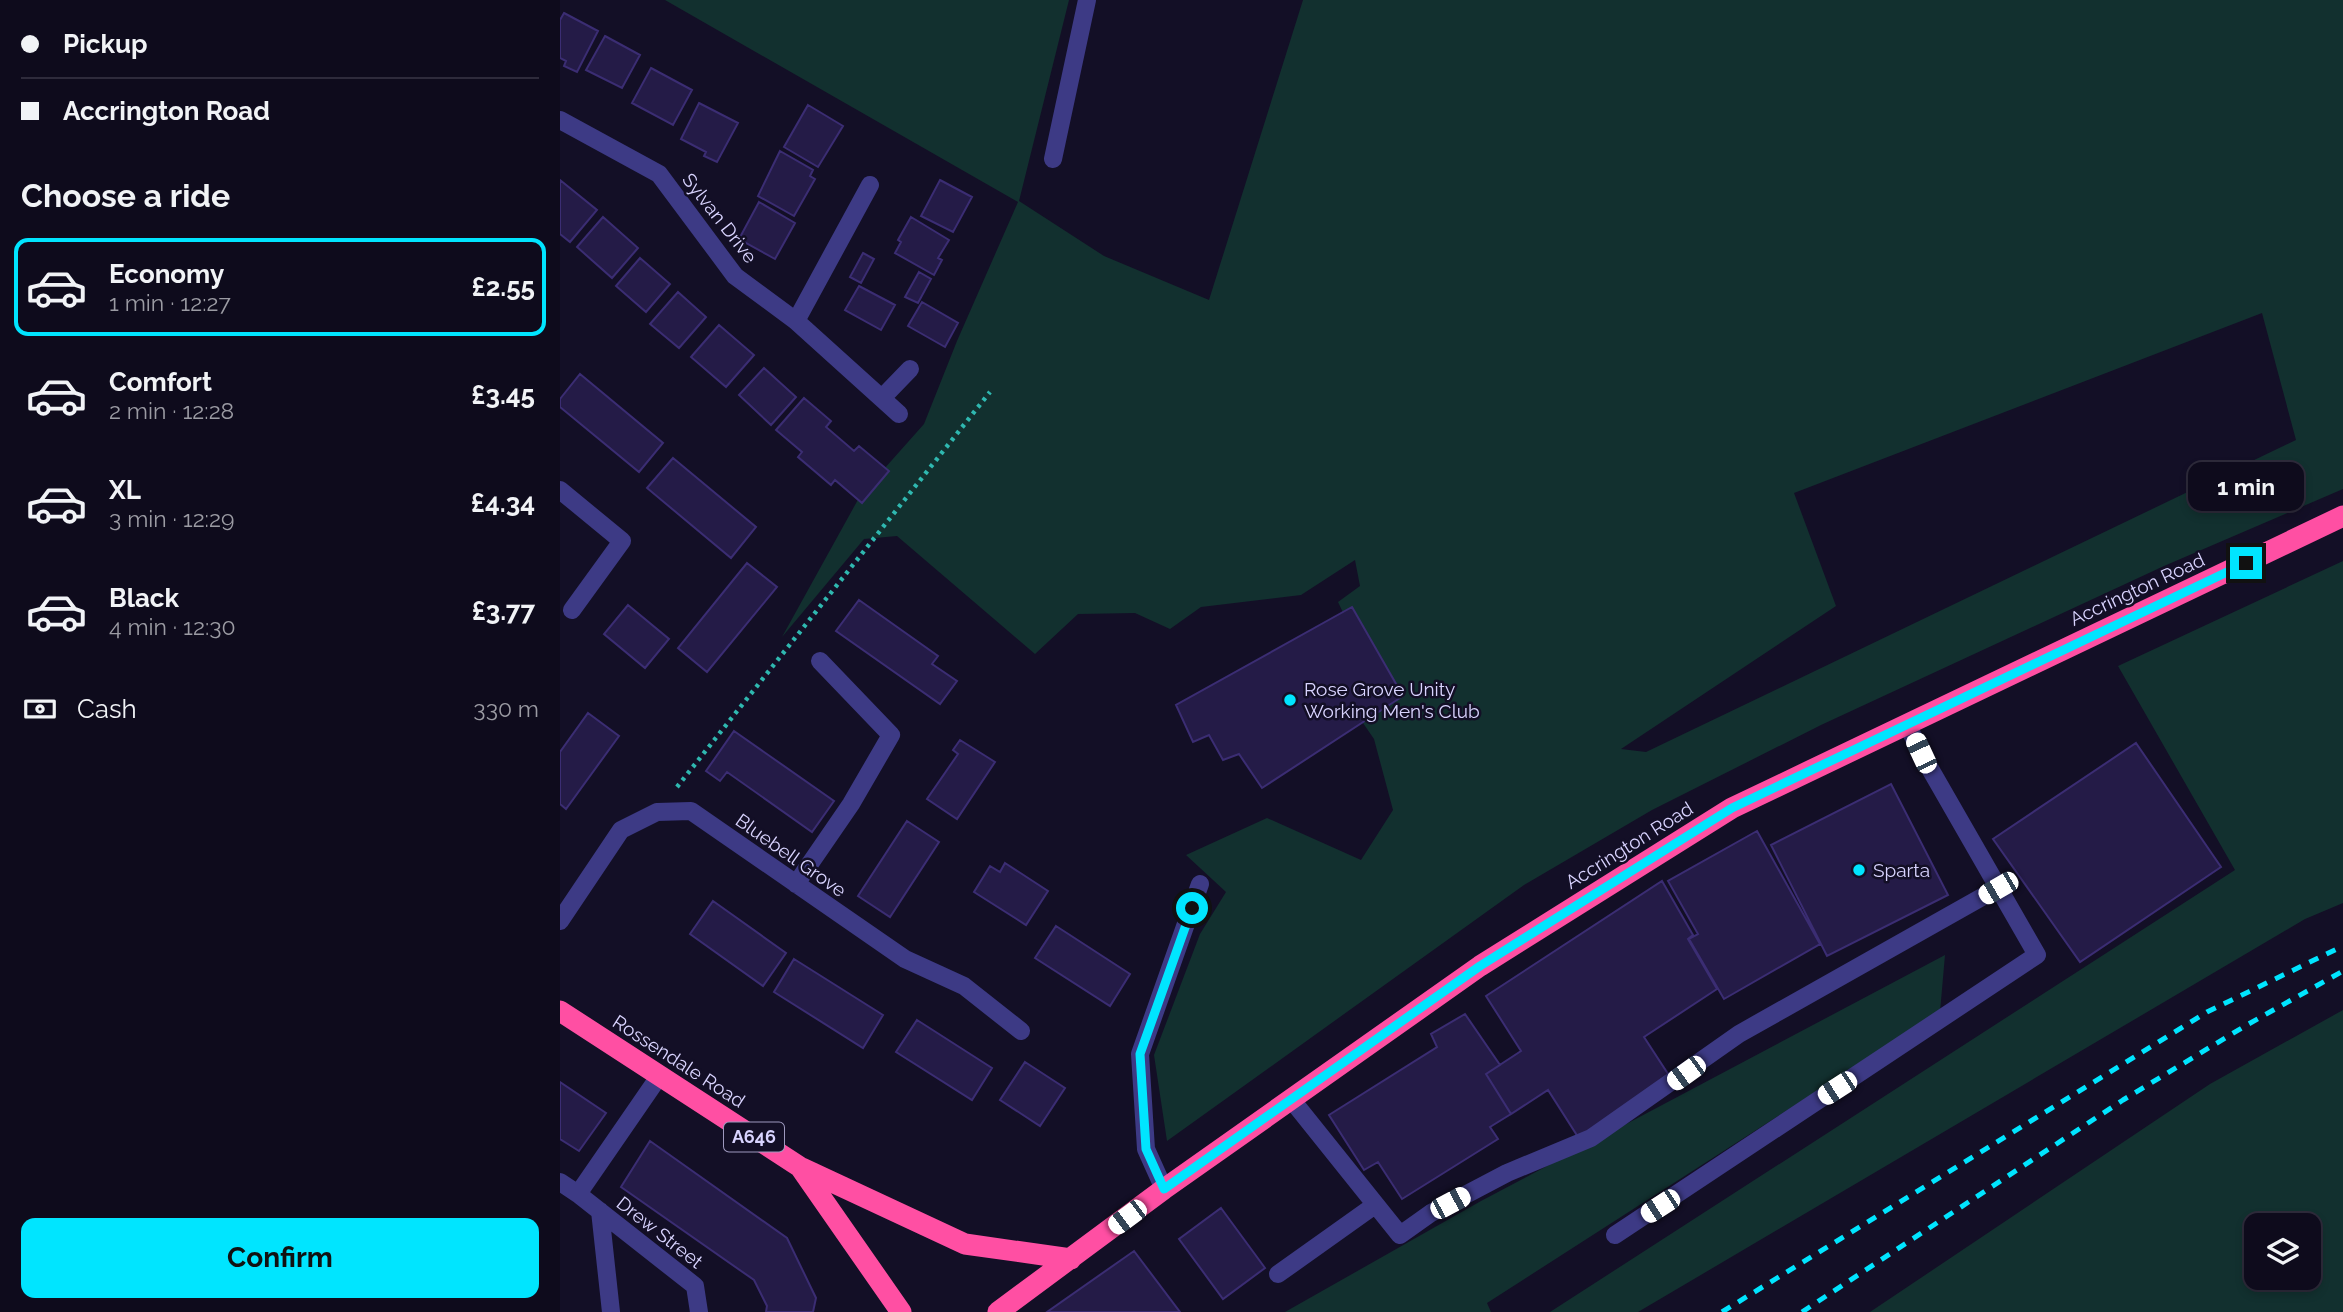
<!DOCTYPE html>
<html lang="en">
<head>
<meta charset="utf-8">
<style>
  :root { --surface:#0e0b1c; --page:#171425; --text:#f1f3f6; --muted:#9b9ba3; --line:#2e2b3b; --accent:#00e5ff }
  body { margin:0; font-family:Raleway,sans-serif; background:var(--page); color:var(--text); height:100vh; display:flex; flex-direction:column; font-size:26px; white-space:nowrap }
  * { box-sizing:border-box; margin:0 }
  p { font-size:23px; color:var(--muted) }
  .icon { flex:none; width:38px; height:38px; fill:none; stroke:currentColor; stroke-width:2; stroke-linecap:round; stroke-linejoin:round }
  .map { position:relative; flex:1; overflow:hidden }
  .details { display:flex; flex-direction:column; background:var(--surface); width:560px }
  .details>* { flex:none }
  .top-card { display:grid; align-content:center; height:154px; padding:0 21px; background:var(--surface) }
  .buttons { position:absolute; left:1684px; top:1213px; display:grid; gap:14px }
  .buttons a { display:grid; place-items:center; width:77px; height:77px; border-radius:14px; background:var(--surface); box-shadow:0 4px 10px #0003,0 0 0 2px var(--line); font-size:35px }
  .end { position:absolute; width:32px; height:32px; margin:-16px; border:9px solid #00e5ff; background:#111; box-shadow:0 0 0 4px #111 }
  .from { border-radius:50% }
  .bubble { position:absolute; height:49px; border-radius:14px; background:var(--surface); box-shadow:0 4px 10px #0003,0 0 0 2px var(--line); font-size:23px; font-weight:700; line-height:49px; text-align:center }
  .car { position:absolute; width:21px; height:42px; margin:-21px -10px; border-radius:9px; box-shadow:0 0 5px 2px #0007; background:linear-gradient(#fff 24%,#345 0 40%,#fff 0 76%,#345 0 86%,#fff 0) }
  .top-card b { display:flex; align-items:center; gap:24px; height:66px; font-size:26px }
  .top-card b+b { border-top:2px solid var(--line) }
  .top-card i { width:18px; height:18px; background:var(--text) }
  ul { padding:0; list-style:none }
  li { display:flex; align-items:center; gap:21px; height:98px; margin:0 14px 10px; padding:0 7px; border:4px solid transparent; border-radius:14px }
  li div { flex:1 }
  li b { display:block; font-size:26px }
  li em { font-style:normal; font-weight:700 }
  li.on { border-color:var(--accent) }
  li>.icon { width:63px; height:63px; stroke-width:1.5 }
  h2 { padding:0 21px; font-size:32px; line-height:84px }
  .pay { display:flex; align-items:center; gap:18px; height:77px; padding:0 21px; font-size:26px }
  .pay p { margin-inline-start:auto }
  .cta { display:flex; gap:14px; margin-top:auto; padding:14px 21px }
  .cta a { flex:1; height:80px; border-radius:14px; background:var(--accent); color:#111; font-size:28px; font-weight:700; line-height:80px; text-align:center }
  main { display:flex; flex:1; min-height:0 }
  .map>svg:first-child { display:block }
</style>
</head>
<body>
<main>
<section class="details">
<div class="top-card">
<b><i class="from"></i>Pickup</b>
<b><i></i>Accrington Road</b>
</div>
<h2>Choose a ride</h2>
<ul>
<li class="on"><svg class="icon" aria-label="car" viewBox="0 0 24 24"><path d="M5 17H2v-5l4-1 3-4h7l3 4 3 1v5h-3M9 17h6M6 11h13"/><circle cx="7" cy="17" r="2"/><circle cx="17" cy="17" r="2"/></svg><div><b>Economy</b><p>1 min · 12:27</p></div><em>£2.55</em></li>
<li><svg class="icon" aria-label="car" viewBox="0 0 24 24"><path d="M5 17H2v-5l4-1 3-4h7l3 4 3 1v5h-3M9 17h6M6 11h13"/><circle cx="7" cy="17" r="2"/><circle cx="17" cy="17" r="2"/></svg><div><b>Comfort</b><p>2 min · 12:28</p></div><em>£3.45</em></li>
<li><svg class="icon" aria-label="car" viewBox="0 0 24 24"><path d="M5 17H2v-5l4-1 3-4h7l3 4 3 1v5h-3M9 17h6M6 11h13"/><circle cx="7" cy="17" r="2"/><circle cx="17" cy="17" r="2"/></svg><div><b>XL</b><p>3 min · 12:29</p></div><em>£4.34</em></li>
<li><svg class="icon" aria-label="car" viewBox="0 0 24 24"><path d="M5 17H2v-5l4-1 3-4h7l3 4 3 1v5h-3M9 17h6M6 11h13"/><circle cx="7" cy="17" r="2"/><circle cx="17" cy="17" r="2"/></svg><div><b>Black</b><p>4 min · 12:30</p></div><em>£3.77</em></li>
</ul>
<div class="pay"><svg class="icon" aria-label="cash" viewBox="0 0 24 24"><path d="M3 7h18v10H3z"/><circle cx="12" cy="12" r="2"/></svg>Cash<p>330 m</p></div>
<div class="cta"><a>Confirm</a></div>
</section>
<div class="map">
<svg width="1783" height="1312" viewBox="0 0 1783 1312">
  <rect width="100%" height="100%" fill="#130f26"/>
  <!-- green -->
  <path fill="#12302f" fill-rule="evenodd" d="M105 0H509L459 201 544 256 649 300 743 0H1783V489L1604 566 1261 725 1092 810 964 885 607 1141 594 1055 640 934 666 892 626 855 707 818 801 860 833 810 814 739 794 710 819 688 778 602 800 586 795 560 741 595 641 607 610 629 575 613 518 614 475 654 337 536 304 539 222 637 300 496 364 424 397 341 458 202ZM1702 313 1736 440 1086 752 1061 749 1276 606 1234 493Z
    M1783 561V903L1745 919 1078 1312H990L1675 870 1558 666Z
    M1385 955 1380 1012 927 1303 931 1312H725L921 1201Z
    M1783 1010V1312H1310L1650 1084ZM1696 1225H1748V1278H1696Z"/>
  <!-- building -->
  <path fill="#241b47" stroke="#3b2d73" stroke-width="2" d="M4 13 38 31 17 72 4 66 6 61 0 58V20Z
    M45 36 80 55 62 88 26 70Z
    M91 68 132 90 113 125 72 103Z
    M139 103 178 123 157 162 144 156 146 152 121 139Z
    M248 105 283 126 258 167 224 147Z
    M220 151 253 170 250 176 255 179 234 216 198 196Z
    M0 180 37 210 10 242 0 234Z
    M380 180 412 197 393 232 361 216Z
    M199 202 235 223 215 259 179 239Z
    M43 217 78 248 52 278 17 247Z
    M351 217 389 240 378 258 382 260 374 275 335 253 341 242 338 240Z
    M303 253 314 259 301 283 290 277Z
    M80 258 110 284 86 312 56 286Z
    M359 272 371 279 358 303 345 297Z
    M299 286 335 305 321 330 285 310Z
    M118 292 146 317 119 348 90 324Z
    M362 302 398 323 385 347 348 326Z
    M159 325 194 355 166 387 131 357Z
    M204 368 236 397 211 425 179 395Z
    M20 374 103 443 79 472 0 407V399Z
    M244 398 271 421 266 427 294 451 299 446 329 471 302 503 275 480 271 485 238 457 242 452 216 430Z
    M113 458 196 527 171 558 87 488Z
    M187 563 217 587 147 672 118 648Z
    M299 600 378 656 372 664 397 681 380 704 276 631Z
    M68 605 109 639 85 668 44 634Z
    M792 607 843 696 702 788 679 754 663 760 649 735 633 742 616 705Z
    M28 713 59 736 6 809 0 804V752Z
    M174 731 274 801 252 832 167 772 160 781 146 771Z
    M400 740 435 762 397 819 367 799 398 754 393 750Z
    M1576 743 1661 867 1520 962 1433 839Z
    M1331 784 1388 895 1267 956 1211 845Z
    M347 821 379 842 330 917 298 896Z
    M1197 831 1260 944 1164 999 1129 939 1138 934 1108 881Z
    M445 863 488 891 466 925 414 892 430 866 440 872Z
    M1102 881 1133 935 1128 939 1157 989 1084 1037 1112 1080 1020 1140 988 1090 951 1114 926 1074 961 1051 926 996Z
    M153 901 226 953 203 986 130 934Z
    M496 926 570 974 550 1006 475 958Z
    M234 959 323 1015 303 1048 214 992Z
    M905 1014 940 1065 926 1074 951 1114 930 1127 938 1139 842 1199 818 1162 804 1170 769 1115 877 1047 871 1034Z
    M357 1020 432 1068 412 1100 336 1052Z
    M465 1062 505 1088 480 1126 440 1100Z
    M0 1082 46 1113 19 1151 0 1139Z
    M90 1141 227 1238 256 1298 253 1312H206L207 1306 194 1280 61 1187Z
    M661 1208 705 1268 663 1299 619 1239Z
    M574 1251 620 1312H487Z"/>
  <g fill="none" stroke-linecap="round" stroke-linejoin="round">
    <!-- path -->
    <path stroke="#2fb8b0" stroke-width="4.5" stroke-dasharray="3.5 5" stroke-linecap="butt" d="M117 787 430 392"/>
    <!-- minor -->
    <path stroke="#3d3a85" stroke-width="18" d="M0 120 99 174 175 276 236 321 339 414
      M493 159 527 0
      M236 321 310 185
      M322 398 350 369
      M0 490 62 541 12 610
      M236 884 291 804 331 735 260 661
      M0 921 61 830 97 812 131 811 345 959 404 986 461 1031
      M731 1099 840 1235 871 1213 947 1173 1031 1138 1179 1034 1438 888
      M0 1182 18 1194 100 1075
      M604 1189 586 1149 580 1054 640 884
      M18 1194 135 1286 139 1312
      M40 1211 51 1312
      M1055 1235 1477 955 1361 753 1347 724
      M718 1274 815 1205"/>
    <!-- highway -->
    <path stroke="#ff4fa3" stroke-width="21" d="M0 1011 240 1167 341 1312
      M242 1168 405 1244 511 1259
      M438 1312 604 1189 920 966 1172 808 1783 516"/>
    <!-- rail -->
    <path stroke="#00e5ff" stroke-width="5" stroke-dasharray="10 9" stroke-linecap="butt" d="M1162 1312 1647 1012 1783 946
      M1242 1312 1563 1100 1685 1026 1783 971"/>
  </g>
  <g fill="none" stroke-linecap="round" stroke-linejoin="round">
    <!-- route -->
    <path stroke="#00e5ff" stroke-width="9" d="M632 908 580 1054 586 1149 604 1189 920 966 1172 808 1686 563"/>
  </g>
  <!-- markers -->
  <g fill="#00e5ff" stroke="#130f26" stroke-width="2.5">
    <circle cx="730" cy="700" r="7"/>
    <circle cx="1299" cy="870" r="7"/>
  </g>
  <g text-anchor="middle" stroke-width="5" stroke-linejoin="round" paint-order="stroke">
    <!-- shield labels -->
    <rect fill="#130f26" stroke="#9e99be" stroke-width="2" x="164" y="1122.5" width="60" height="29" rx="5"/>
    <g font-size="18" font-weight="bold" fill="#d9d4ff">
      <text x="194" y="1143">A646</text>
    </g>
    <!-- street labels -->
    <g font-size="19" fill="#d9d4ff" stroke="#130f26">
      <text transform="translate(160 218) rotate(52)" y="7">Sylvan Drive</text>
      <text transform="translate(1577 589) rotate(-25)" y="7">Accrington Road</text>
      <text transform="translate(1069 845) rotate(-32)" y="7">Accrington Road</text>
      <text transform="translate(231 855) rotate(35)" y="7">Bluebell Grove</text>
      <text transform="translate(119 1061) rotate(33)" y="7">Rossendale Road</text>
      <text transform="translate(100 1232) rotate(38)" y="7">Drew Street</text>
    </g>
    <!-- poi labels -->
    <g font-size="19" fill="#d9d4ff" stroke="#130f26" text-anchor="start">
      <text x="744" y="696">Rose Grove Unity<tspan x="744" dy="22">Working Men's Club</tspan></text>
      <text x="1313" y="877">Sparta</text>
    </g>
  </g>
</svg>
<div class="buttons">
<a><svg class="icon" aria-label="layers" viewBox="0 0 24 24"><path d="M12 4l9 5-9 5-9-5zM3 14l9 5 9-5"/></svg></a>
</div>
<i class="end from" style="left:632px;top:908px"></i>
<i class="end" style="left:1686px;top:563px"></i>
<div class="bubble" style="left:1628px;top:462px;width:116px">1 min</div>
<i class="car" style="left:1361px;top:753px;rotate:335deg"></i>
<i class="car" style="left:1438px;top:888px;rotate:240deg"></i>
<i class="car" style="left:1126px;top:1073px;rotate:234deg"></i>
<i class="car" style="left:1277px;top:1088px;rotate:237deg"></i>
<i class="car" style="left:890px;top:1203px;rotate:62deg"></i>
<i class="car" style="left:1100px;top:1206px;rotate:237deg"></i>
<i class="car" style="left:567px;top:1217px;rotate:233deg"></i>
</div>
</main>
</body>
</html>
